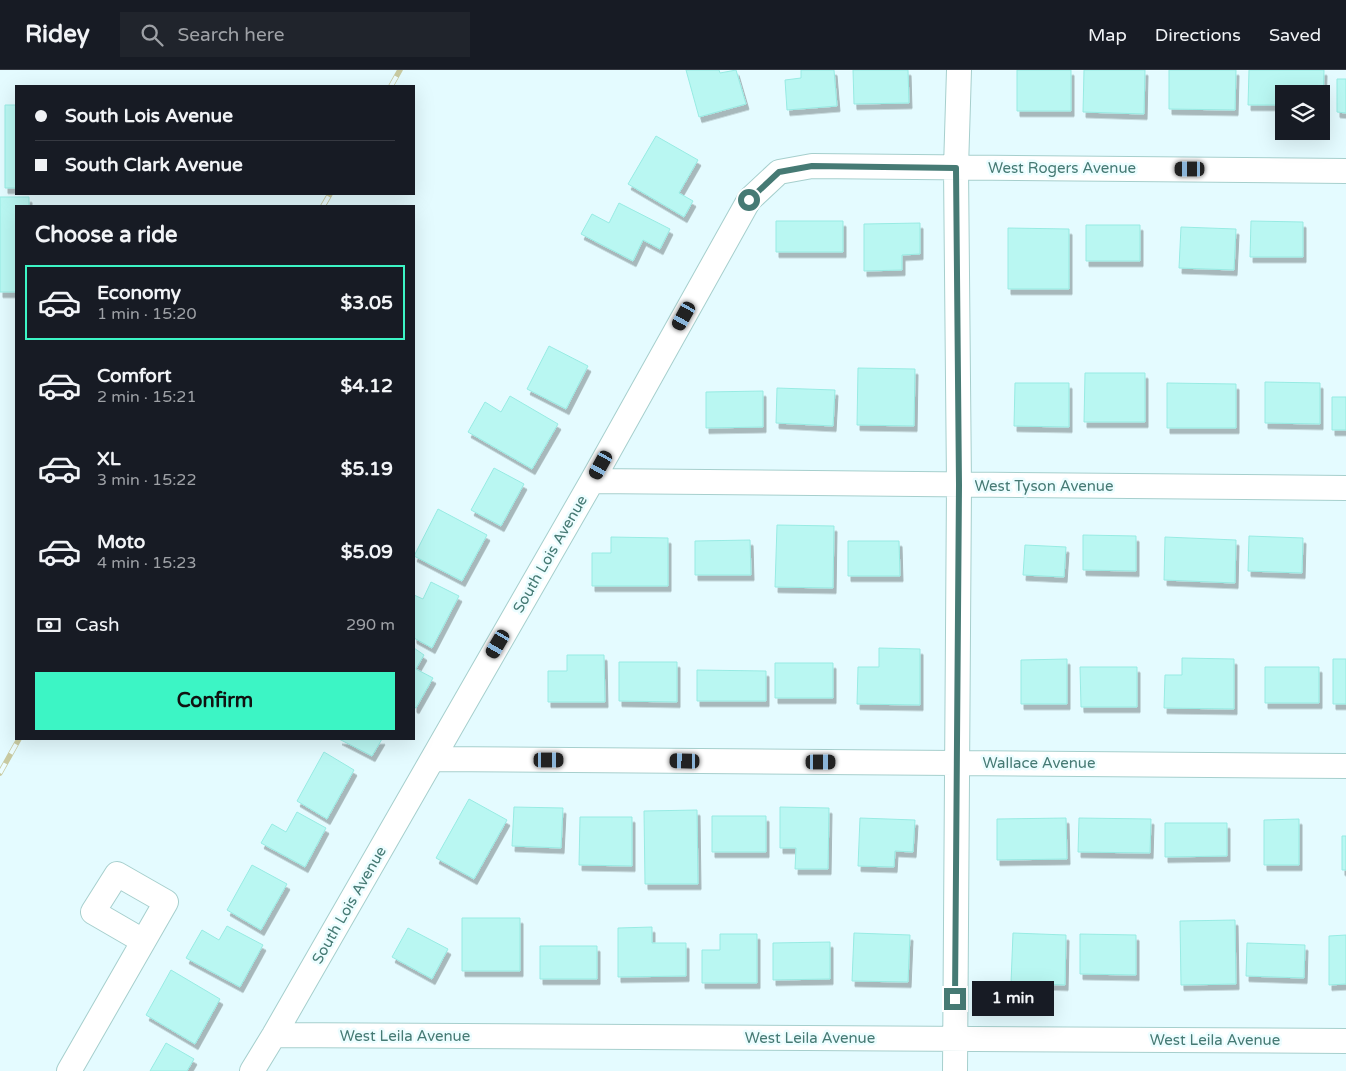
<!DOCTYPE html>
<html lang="en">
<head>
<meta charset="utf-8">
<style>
  :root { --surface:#171b24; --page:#20242c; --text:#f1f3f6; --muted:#9ea1a6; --line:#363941; --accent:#3cf5c5 }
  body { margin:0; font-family:"Varela Round",sans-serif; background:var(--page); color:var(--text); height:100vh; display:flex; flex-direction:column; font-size:19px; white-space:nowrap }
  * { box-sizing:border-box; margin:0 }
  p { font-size:16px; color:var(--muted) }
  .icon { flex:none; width:28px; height:28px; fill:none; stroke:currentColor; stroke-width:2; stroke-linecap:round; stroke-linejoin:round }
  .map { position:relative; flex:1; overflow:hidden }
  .side { position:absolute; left:15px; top:135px; width:400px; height:535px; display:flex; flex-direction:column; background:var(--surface); border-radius:0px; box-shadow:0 5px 20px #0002 }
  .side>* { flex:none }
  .guide { position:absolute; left:15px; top:15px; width:400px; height:110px; border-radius:0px; box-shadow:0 5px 20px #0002; display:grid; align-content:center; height:110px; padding:0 20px; background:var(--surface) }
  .controls { position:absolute; left:1275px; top:15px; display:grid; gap:10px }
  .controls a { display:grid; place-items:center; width:55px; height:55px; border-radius:0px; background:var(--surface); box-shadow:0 5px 20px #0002; font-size:25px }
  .end { position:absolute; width:22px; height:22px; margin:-11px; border:6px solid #467a74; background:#fff; box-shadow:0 0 0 2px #fff }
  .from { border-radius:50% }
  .bubble { position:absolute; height:35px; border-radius:0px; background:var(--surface); box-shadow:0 5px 20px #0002; font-size:16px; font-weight:700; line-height:35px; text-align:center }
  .car { position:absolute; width:15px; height:30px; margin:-15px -8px; border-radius:6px; box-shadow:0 0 4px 1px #0007; background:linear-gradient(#222 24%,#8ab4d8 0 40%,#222 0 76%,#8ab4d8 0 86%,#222 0) }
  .guide b { display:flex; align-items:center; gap:18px; height:48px; font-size:19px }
  .guide b+b { border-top:1px solid var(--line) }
  .guide i { width:12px; height:12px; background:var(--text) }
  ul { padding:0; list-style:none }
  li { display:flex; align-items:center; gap:15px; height:75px; margin:0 10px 8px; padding:0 10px; border:2px solid transparent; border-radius:0px }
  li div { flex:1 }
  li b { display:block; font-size:19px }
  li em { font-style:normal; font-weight:700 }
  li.on { border-color:var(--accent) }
  li>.icon { width:45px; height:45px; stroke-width:1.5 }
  h2 { padding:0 20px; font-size:22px; line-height:60px }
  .pay { display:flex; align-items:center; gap:12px; height:55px; padding:0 20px; font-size:19px }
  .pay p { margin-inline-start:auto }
  .button { display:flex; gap:10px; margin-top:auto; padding:10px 20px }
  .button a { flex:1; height:58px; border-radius:0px; background:var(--accent); color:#111; font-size:20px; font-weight:700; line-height:58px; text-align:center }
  header { display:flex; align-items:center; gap:30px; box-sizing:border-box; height:70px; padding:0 25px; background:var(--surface); border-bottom:1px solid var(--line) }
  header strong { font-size:24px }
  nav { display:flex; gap:28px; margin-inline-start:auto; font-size:18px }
  .search { width:350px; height:45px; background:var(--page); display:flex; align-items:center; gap:12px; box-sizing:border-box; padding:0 18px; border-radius:0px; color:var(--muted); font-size:19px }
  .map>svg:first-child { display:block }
</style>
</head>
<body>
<header>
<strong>Ridey</strong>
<div class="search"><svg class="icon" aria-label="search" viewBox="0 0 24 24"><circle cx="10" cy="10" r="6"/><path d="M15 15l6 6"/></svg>Search here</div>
<nav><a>Map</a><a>Directions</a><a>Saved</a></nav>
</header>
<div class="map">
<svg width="1346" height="1001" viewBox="0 0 1346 1001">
  <defs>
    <filter id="shadow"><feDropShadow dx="3" dy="5.5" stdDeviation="0" flood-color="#0004"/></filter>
  </defs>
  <rect width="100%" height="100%" fill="#e4fbff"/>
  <!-- building -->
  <path fill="#b9f7f2" stroke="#97ebe3" filter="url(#shadow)" d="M686 0H719L720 3 736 0 746 34 699 47Z
    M801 0H834L837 36 787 40 785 10 801 8Z
    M853 0H908L909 33 854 34Z
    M1017 0H1071V41H1017Z
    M1084 0H1145L1144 44 1083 42Z
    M1169 0H1236L1235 40 1169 39Z
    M1249 0H1324L1323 36H1321V24H1284V35H1248Z
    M1337 9H1346V43L1337 42Z
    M5 35H16V118H5Z
    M656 66 698 90 679 123 693 131 684 147 628 114Z
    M0 127H29V136H16V222H0Z
    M619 133 670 159 660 179 643 170 633 191 581 164 592 144 609 153Z
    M776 151H843V182H776Z
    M1251 151 1303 152V187H1250Z
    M920 153V184L902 185V200L864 201V154Z
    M1086 155H1140V191H1086Z
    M1181 157 1236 159 1234 200 1179 198Z
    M1008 158 1069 159V219H1008Z
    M549 276 588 296 566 339 527 319Z
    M858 298 915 299 914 356 857 355Z
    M1085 303H1145V352H1084Z
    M1265 312 1320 313V354L1265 353Z
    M1015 313H1069V357L1014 356Z
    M1167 313 1236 314V358H1167Z
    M777 318 835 320 833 356 776 353Z
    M763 321V357L706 358V322Z
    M510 326 558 354 532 399 468 362 485 332 501 342Z
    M1332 327H1346V360H1332Z
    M494 398 524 414 501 456 471 440Z
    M438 439 487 465 462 511 414 486Z
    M777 455 834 456 833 518 775 517Z
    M1083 465 1136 466V501L1083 500Z
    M1249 466 1303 468 1302 503 1248 501Z
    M611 467 668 468V516H592V483H611Z
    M1165 467 1236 470 1235 513 1164 510Z
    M750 470 751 505H695V471Z
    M848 471H899L900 506H848Z
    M1025 475 1066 477 1064 507 1023 505Z
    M431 512 459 526 432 578 414 568V525L423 529Z
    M414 578 424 585 416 599 433 608 416 638 414 637Z
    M879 578 920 579V635L857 634 858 597H879Z
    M567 585H604L605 632H548V601H567Z
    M1182 588 1234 589V639L1164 638 1165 605H1182Z
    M1067 589V634H1021V590Z
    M1333 589H1346V634H1333Z
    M619 592H677V632L619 631Z
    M775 593H833V628H775Z
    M1080 597H1137V637H1081Z
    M1265 597H1319V633H1265Z
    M697 600 766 601V631H697Z
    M339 669H382L372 686Z
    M324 682 354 700 327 749 297 731Z
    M469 729 507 750 474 809 436 788Z
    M514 737 563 738 561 778 512 776Z
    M780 737 829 738 828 799H795L796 778H780Z
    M697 740 698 814H645L644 741Z
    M297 742 326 758 305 797 261 773 272 754 286 762Z
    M712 746H766V782H712Z
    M580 747H632V796L579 795Z
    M860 748 915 750 913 782 895 781 894 797 858 796Z
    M1066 748 1067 789 997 790V749Z
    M1079 748 1151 749 1150 783 1078 782Z
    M1299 749V795H1264V750Z
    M1165 753H1227V786L1165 787Z
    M1342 766H1346V800H1342Z
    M252 795 287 814 261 860 227 840Z
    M462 848H520V901H462Z
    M1235 850 1236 914 1181 915 1180 851Z
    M227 856 263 875 240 917 186 888 202 860 219 870Z
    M652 857V873H686V906L618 907V858Z
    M408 858 448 879 432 909 392 887Z
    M854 863 910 865 908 912 852 911Z
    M1013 863 1066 865 1065 915 1011 913Z
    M720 864H757V913H702V880H720Z
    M1080 864 1136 865V905L1080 904Z
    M1346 865V914L1329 915V866Z
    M830 872V909L773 910V873Z
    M1247 873 1305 875 1304 908 1246 906Z
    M540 876H597V909H540Z
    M171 900 220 929 195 974 146 945Z
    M166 973 194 989 187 1001H150Z"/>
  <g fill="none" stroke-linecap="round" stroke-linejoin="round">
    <!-- minor casing -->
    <g stroke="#a6cfcd" stroke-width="26">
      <path id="minor" d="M592 411 1346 418
        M433 689 1346 696
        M274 965 1346 971
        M69 1001 166 832 117 804 93 842 143 871
        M252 1001 274 965 592 411 749 130 779 102 812 96 1346 101
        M955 1001 959 415 956 98 959 0"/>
    </g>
    <!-- minor -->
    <use href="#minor" stroke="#fff" stroke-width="24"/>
    <!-- rail casing -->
    <g stroke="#c8caa1" stroke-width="5.5">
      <path id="rail" d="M391 16 400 0
        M323 136 330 124
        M0 703 19 669"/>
    </g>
    <!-- rail -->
    <use href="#rail" stroke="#ecfdff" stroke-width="4" stroke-dasharray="11" stroke-linecap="butt"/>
  </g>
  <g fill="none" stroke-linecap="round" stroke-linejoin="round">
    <!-- route -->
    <path stroke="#467a74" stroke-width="6" d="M749 130 779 102 812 96 956 98 959 415 955 929"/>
  </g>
  <g text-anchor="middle" stroke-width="5" stroke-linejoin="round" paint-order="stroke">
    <!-- street labels -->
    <g font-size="15" fill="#467a74" stroke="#ecfdff">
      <text x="1062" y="103">West Rogers Avenue</text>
      <text x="1044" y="421">West Tyson Avenue</text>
      <text transform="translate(550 484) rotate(-60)" y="5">South Lois Avenue</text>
      <text x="1039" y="698">Wallace Avenue</text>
      <text transform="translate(349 835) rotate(-60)" y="5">South Lois Avenue</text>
      <text x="405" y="971">West Leila Avenue</text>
      <text x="810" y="973">West Leila Avenue</text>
      <text x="1215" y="975">West Leila Avenue</text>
    </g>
  </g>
</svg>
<div class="controls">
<a><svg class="icon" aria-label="layers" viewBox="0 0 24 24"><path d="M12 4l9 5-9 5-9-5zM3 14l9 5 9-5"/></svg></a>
</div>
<i class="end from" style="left:749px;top:130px"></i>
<i class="end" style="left:955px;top:929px"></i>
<div class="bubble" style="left:972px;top:911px;width:82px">1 min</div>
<i class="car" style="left:1190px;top:99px;rotate:270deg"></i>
<i class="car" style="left:684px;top:246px;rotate:209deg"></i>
<i class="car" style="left:601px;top:395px;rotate:209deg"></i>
<i class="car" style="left:498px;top:574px;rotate:210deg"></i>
<i class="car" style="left:549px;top:690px;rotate:90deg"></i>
<i class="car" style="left:685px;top:691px;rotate:271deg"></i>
<i class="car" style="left:821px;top:692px;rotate:90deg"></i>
<div class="guide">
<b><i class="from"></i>South Lois Avenue</b>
<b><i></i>South Clark Avenue</b>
</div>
<section class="side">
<h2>Choose a ride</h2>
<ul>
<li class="on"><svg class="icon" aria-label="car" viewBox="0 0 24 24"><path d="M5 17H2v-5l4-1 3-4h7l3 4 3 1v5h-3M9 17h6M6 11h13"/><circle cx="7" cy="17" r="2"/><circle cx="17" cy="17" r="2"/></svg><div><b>Economy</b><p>1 min · 15:20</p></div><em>$3.05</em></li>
<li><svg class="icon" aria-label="car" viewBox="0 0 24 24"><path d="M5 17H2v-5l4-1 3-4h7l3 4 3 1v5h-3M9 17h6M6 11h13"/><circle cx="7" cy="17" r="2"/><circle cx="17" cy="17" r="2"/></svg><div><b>Comfort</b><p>2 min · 15:21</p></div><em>$4.12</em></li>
<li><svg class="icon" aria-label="car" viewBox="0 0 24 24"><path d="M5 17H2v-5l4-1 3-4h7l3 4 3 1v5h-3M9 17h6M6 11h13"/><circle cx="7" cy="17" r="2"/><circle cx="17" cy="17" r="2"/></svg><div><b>XL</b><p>3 min · 15:22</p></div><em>$5.19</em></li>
<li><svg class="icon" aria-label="car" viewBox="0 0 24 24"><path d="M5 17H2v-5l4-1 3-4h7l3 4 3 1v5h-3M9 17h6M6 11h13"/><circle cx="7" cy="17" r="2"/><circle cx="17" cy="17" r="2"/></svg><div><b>Moto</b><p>4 min · 15:23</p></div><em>$5.09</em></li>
</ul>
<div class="pay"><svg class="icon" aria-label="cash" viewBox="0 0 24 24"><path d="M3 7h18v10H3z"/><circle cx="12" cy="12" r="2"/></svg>Cash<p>290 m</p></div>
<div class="button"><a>Confirm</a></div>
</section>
</div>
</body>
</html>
